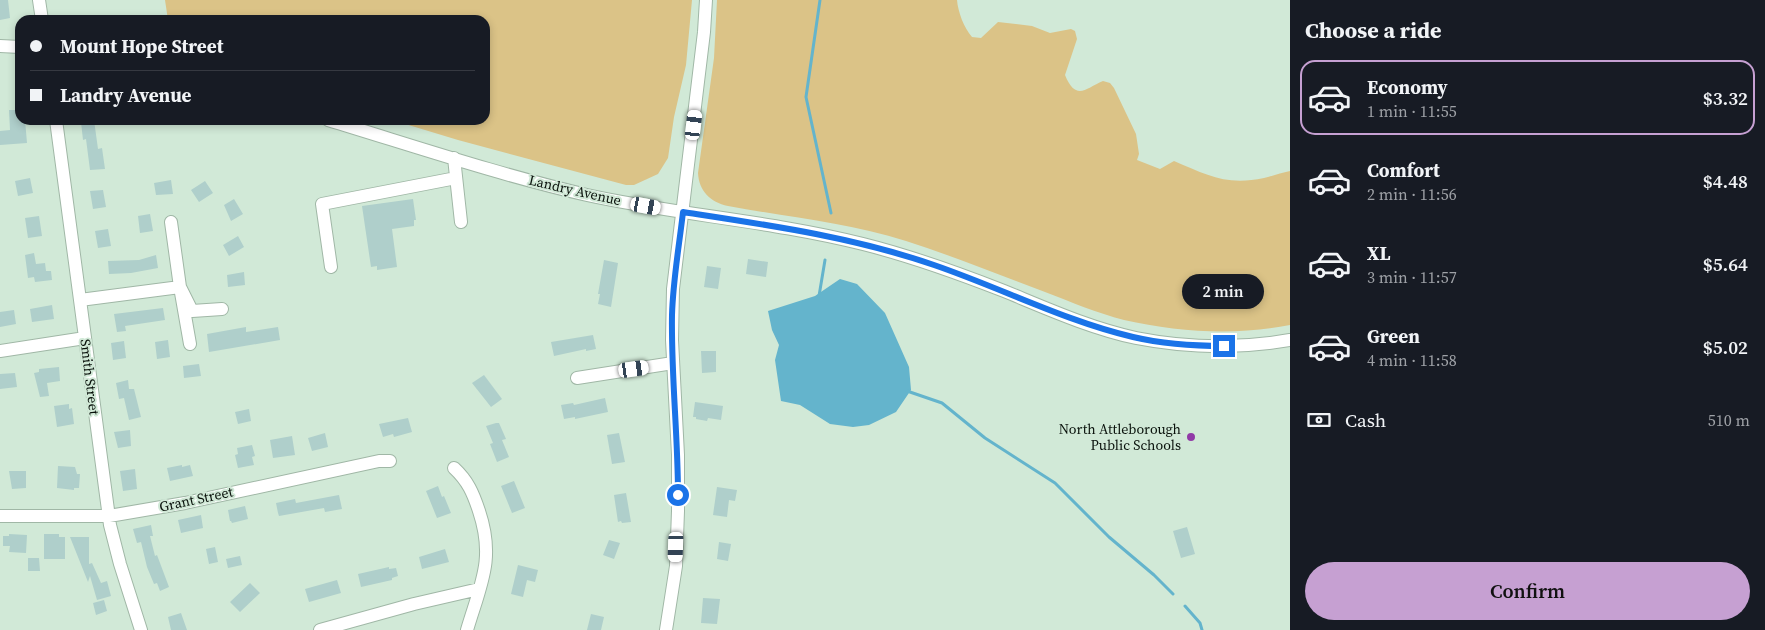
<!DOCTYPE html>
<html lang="en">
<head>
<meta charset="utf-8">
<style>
  :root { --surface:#171b24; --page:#242831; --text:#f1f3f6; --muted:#9ea1a6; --line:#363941; --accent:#c6a0d2 }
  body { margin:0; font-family:"Source Serif 4",serif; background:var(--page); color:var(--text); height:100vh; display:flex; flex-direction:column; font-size:19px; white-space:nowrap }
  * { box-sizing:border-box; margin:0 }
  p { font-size:16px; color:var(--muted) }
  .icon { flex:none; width:28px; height:28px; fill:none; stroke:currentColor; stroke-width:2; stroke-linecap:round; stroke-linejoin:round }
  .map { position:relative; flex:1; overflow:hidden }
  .sheet { display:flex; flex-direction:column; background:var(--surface); width:475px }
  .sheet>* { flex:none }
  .banner { position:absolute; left:15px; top:15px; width:475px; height:110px; border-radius:15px; box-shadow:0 2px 8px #0003; display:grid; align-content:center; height:110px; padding:0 15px; background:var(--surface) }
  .end { position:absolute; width:22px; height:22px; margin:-11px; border:6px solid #1a73e8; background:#fff; box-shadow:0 0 0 2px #fff }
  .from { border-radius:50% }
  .bubble { position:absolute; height:35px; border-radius:18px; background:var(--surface); box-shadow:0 2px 8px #0003; font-size:16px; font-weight:600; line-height:35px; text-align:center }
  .car { position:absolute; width:15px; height:30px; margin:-15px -8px; border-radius:6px; box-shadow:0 0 4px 1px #0007; background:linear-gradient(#fff 24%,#345 0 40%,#fff 0 76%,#345 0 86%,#fff 0) }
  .banner b { display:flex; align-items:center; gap:18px; height:48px; font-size:19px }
  .banner b+b { border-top:1px solid var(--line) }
  .banner i { width:12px; height:12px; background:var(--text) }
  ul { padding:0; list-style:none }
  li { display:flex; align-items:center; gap:15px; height:75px; margin:0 10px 8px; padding:0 5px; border:2px solid transparent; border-radius:15px }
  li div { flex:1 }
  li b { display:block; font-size:19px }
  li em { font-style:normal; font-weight:600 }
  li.active { border-color:var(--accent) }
  li>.icon { width:45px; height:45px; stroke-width:1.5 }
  h2 { padding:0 15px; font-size:22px; line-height:60px }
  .pay { display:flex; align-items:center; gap:12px; height:55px; padding:0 15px; font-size:19px }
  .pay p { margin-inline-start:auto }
  .action { display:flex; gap:10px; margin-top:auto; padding:10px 15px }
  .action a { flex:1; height:58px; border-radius:30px; background:var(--accent); color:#111; font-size:20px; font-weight:600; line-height:58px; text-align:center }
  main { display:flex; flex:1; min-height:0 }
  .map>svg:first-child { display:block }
</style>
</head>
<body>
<main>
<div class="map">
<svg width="1290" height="630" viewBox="0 0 1290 630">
  <rect width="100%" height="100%" fill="#d1e9d7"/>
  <!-- green -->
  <path fill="#dbc387" d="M165 0H692L686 65 674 117 668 158 658 174 634 185H626L458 140 392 120H485V20H168Z
    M717 0H957C958 12 964 28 972 37L981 38 998 22 1032 26 1050 33 1071 29 1075 31 1077 39 1065 75C1076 102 1086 88 1103 81L1110 83 1114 88 1136 134 1139 154 1137 160 1160 169 1174 161C1207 175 1226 186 1264 178 1272 176 1281 173 1290 171V325C1235 336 1178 332 1124 320 1097 313 1071 302 1045 292 999 275 953 256 906 241 848 223 788 217 728 206 710 202 699 191 698 173L714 58Z"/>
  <!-- water -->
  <path fill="#64b4cc" d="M840 279 857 284 885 313 909 367 911 390 896 412 869 425 853 427 830 424 800 405 781 401 775 360 779 345 772 330 768 311 815 296Z"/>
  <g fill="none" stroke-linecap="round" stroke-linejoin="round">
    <!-- stream -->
    <path stroke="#64b4cc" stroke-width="3" d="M820 0 806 97 831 213
      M819 296 825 260
      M907 391 942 403 985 438 1055 483 1109 537 1154 575 1173 594
      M1185 606 1200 623 1202 630"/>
  </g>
  <!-- building -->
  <path fill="#afcfcb" d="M0 0H8L10 18 0 20Z
    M9 110H20V120H25L27 143 0 145V131L10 130Z
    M94 120 98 149 102 148 105 169 90 170 86 139 83 140 81 122Z
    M30 178 33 193 18 196 15 181Z
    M171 180 173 194 156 195 154 183Z
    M205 181 213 193 199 202 191 190Z
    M103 190 106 207 93 209 90 191Z
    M234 199 243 214 231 221 224 205Z
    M413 199 416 220H414V226L392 229 397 267 377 270V266L371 267 362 206Z
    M150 214 153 231 140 233 138 216Z
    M39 216 42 236 28 238 25 218Z
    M108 229 111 246 98 248 95 231Z
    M238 236 244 247 229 256 223 245Z
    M34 253 36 264 45 263 46 271H51L52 280 35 282 34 277 28 278 25 255Z
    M156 255 158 268 131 273 109 274 108 261 139 260Z
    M748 259 768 262 766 277 746 274Z
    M604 260 618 263 611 307 598 304 600 294H598Z
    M707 266 721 268 718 289 704 287Z
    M244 272 245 285 228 287 227 275Z
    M52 305 54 319 32 322 30 309Z
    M163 308 165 320 125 326 126 331 117 332 114 314Z
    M14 310 16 324 0 327V312Z
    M246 327V332L278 327 280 340 209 352 207 334Z
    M593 335 596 349 586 351V349L554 356 551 342Z
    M168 340 170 357 157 359 155 342Z
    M124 341 126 358 113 360 111 343Z
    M701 351H716V372L702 373Z
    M199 364 201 376 184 378 183 366Z
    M59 367 60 381 47 383 49 396 40 397 34 373 39 372V369Z
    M15 373 17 387 0 389V374Z
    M484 375 502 399 491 407 472 383Z
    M128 380 129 389H134L141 417 129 420 124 398 119 399 116 383Z
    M605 398 608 412 575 419V417L564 419 561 405 573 403 574 405Z
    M695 402 723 406 721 420 708 418 707 421 696 419V417H693Z
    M69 404V409L72 408 74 424 57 427 54 406Z
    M249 409 251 421 238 424 235 412Z
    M408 418 412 432 394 437 393 434 383 437 379 424Z
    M496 423H499L506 439 502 440 509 457 497 462 490 444 493 443 486 426Z
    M130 430 131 446 118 448 114 432Z
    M325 433 328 447 312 451 308 438Z
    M619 433 625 462 612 464 607 435Z
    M292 436 295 455 273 458 270 440Z
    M252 445 255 456 252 457 254 465 238 468 235 455 238 454 237 448Z
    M182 465V467L190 465 193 476 170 481 167 468Z
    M58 466 75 467 77 474H80L79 488H74V490L57 488Z
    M135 469 137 489 123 491 120 471Z
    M9 471H26V488L12 489Z
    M514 481 525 508 512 513 501 486Z
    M438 486 442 497 444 496 451 513 437 518 426 491Z
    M717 487 737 490 735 501 729 500 727 517 713 515Z
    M626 493 631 522 622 523 621 521 618 522 614 495Z
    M339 495 342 509 325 512 324 508 279 516 278 513 276 503 295 499 296 503Z
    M245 506 248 519 232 523 231 521H230L228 510Z
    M201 515 203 528 181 533 178 520Z
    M151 525 153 536H150L155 556 157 555 169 587 160 591 157 583 154 584 147 567 141 542 137 543 133 529Z
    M1187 527 1195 554 1181 558 1173 531Z
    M9 534 27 535 26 553 9 552 10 546H3V536H9Z
    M44 534H59V537H65V559H44Z
    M70 537H89V564L92 563 101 583 107 581 111 596 97 600 90 576 88 582Z
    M609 540 620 543 614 559 603 555Z
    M719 542 731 544 728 561 717 559Z
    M215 547 218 562 209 564 206 549Z
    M445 549 449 562 422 569 419 557Z
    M240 556 242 565 228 568 226 559Z
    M28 558H39L40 571H28Z
    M518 565 538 570 535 582 527 580 523 597 511 594Z
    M389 567V569L396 568 398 576 392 578V580L361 587 358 574Z
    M337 580 341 593 309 602 305 589Z
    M250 583 260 593 240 612 230 602Z
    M703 598 720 599 717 624 701 623Z
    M104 600 107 611 96 615 93 603Z
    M181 613 187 630H171L168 617Z
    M591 614 604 617 601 630H587Z"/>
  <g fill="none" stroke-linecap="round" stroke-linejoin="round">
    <!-- minor casing -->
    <g stroke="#a0b7a6" stroke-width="14">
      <path id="minor" d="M39 0 42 20
        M0 46 20 47
        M56 120 110 525 120 564 141 630
        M328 120C414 146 500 175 587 195 678 215 772 221 863 244 911 256 958 273 1004 291 1048 309 1090 328 1136 338 1187 348 1239 349 1290 340
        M454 158 461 222
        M171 222 180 287 190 344
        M331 267 322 204 456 178
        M80 300 180 287 192 311 222 309
        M0 351 85 338
        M577 378 673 363
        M454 468C468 481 473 493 479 511 495 559 481 583 467 630
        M0 516H109L185 503 379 461H390
        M320 630 414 604 479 589
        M666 630 676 566 678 511V455L672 340 673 289 704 32 706 0"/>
    </g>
    <!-- minor -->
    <use href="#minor" stroke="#fff" stroke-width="12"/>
  </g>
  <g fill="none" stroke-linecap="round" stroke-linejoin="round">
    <!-- route -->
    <path stroke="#1a73e8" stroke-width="6" d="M678 495C678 435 671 375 672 315 673 280 679 247 683 212 768 225 853 237 934 265 1001 288 1065 321 1133 337 1163 344 1193 346 1224 346"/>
  </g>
  <!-- markers -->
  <circle fill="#913aa7" stroke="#d1e9d7" stroke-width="2" cx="1191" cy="437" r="5"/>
  <g text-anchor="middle" stroke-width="4" stroke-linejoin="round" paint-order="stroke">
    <!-- street labels -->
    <g font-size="14" fill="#09110b" stroke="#d1e9d7">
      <text transform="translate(575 190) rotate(13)" y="5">Landry Avenue</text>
      <text transform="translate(90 377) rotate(83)" y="5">Smith Street</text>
      <text transform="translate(196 499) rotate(-12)" y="5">Grant Street</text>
    </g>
    <!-- poi labels -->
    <g font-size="14" fill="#09110b" stroke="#d1e9d7" text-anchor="end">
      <text x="1181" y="434">North Attleborough<tspan x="1181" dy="16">Public Schools</tspan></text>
    </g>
  </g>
</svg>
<i class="end from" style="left:678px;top:495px"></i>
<i class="end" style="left:1224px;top:346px"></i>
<div class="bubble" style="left:1182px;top:274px;width:82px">2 min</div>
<i class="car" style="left:694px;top:125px;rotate:7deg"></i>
<i class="car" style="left:646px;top:206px;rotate:100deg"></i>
<i class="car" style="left:634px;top:369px;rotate:82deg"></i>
<i class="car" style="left:676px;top:547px;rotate:182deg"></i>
<div class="banner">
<b><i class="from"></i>Mount Hope Street</b>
<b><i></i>Landry Avenue</b>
</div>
</div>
<section class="sheet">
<h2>Choose a ride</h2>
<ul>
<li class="active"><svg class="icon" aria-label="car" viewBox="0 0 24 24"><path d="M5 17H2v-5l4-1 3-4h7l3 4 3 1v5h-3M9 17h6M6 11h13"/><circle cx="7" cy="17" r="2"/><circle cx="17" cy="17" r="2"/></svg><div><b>Economy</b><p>1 min · 11:55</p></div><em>$3.32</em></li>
<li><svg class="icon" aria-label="car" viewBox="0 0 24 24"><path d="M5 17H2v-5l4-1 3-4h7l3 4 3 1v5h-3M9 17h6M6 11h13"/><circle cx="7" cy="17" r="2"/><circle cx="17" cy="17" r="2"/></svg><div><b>Comfort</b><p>2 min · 11:56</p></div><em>$4.48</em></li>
<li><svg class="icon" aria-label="car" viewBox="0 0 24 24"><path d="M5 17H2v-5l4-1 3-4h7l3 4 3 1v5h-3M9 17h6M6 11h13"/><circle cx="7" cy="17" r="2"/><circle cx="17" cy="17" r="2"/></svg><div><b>XL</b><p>3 min · 11:57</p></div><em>$5.64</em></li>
<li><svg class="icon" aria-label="car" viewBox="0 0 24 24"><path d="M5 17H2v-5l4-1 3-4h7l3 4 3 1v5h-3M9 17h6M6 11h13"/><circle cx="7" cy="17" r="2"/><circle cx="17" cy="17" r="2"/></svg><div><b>Green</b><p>4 min · 11:58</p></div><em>$5.02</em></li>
</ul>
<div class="pay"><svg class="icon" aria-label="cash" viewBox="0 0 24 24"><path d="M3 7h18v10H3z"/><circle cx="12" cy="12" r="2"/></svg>Cash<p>510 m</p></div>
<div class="action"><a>Confirm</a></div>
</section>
</main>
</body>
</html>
